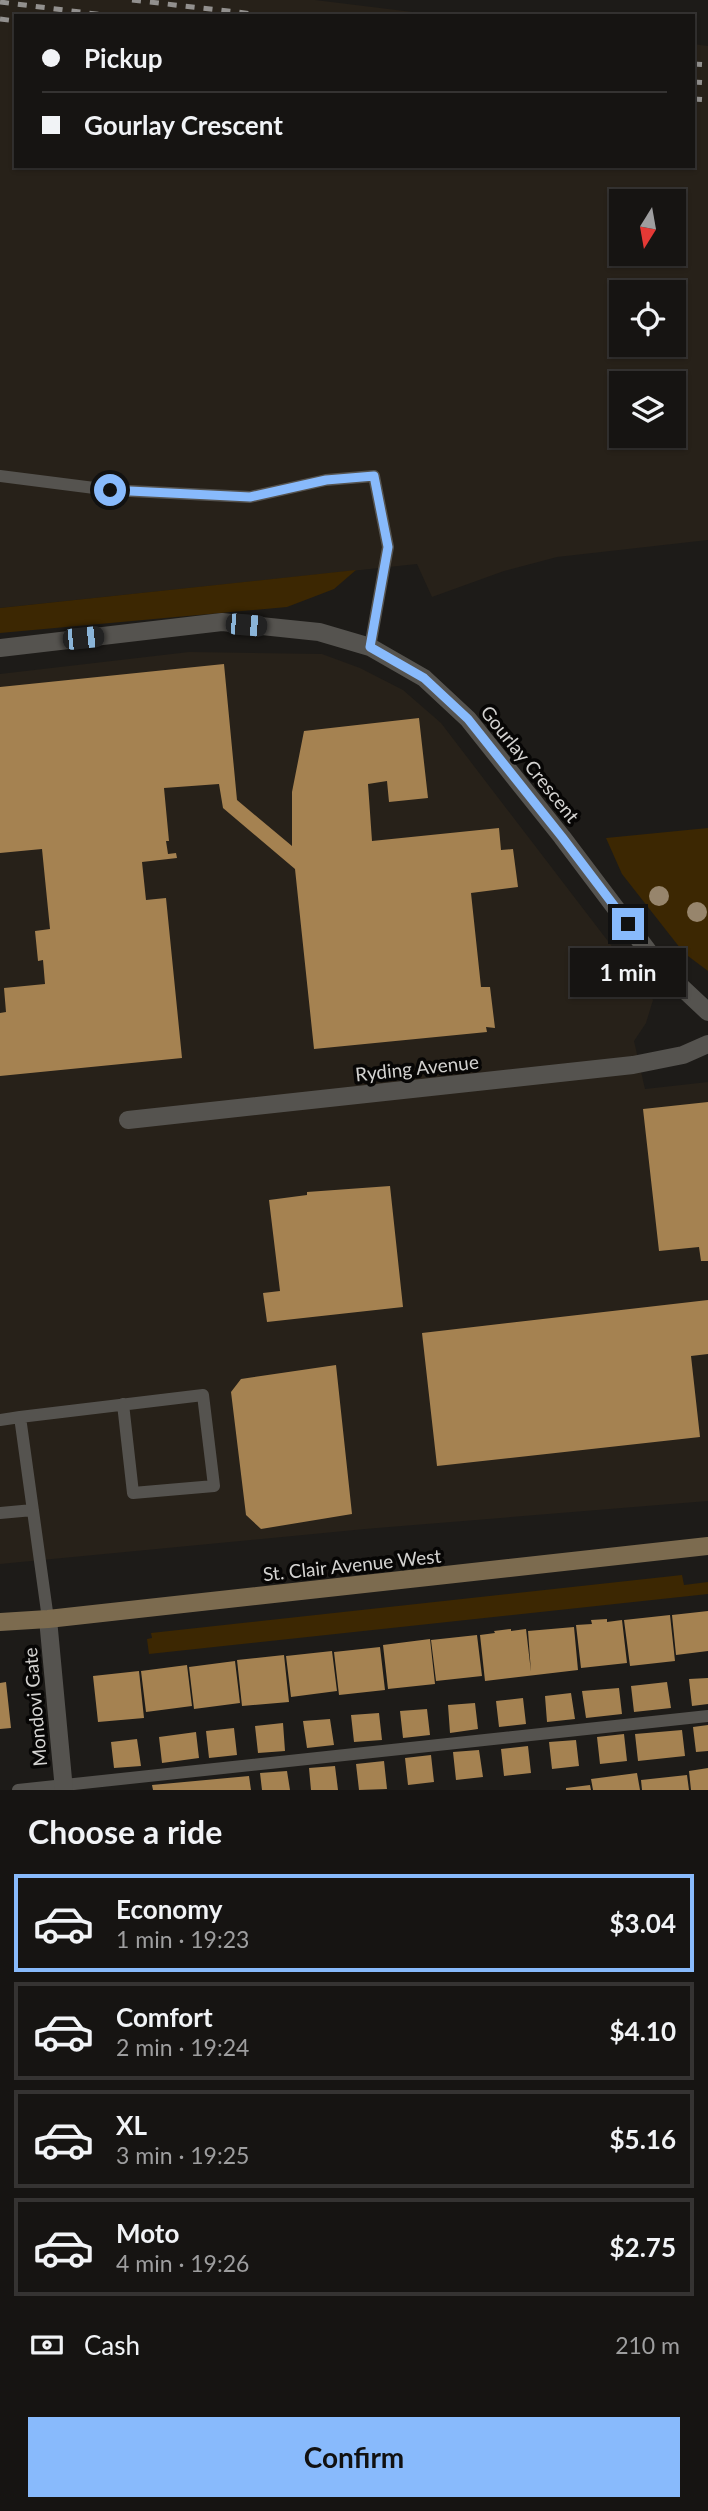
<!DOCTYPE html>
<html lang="en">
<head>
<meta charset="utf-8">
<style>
  :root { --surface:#161412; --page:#232120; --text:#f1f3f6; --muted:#9e9e9f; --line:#353332; --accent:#88bafc }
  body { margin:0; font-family:Lato,sans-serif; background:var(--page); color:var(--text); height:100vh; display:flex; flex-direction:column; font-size:26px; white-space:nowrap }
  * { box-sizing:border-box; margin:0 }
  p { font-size:23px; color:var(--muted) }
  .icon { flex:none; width:38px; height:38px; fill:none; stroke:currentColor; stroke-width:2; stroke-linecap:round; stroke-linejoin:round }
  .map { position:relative; height:1790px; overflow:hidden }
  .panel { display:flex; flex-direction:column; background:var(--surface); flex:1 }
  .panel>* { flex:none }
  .guide { position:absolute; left:14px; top:14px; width:681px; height:154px; border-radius:0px; box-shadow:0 2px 5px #0004,0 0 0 2px var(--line); display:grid; align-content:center; height:154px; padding:0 28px; background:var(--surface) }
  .needle { width:46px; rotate:191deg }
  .controls { position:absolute; left:609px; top:189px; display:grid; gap:14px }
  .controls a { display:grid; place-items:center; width:77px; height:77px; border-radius:0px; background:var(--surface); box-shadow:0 2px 5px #0004,0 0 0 2px var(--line); font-size:35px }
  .end { position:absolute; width:32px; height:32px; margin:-16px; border:9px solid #88bafc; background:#111; box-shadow:0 0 0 4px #111 }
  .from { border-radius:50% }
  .bubble { position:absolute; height:49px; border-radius:0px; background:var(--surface); box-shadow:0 2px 5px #0004,0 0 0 2px var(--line); font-size:23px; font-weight:700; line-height:49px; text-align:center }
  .car { position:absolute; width:21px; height:42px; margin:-21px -10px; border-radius:9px; box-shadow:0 0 5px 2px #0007; background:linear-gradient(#222 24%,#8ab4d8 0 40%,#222 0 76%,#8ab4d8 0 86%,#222 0) }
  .guide b { display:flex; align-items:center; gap:24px; height:66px; font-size:26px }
  .guide b+b { border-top:2px solid var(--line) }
  .guide i { width:18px; height:18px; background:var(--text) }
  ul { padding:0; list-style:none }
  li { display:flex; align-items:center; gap:21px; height:98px; margin:0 14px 10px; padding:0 14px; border:4px solid var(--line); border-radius:0px }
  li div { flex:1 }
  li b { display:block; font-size:26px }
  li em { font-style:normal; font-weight:700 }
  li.active { border-color:var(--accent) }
  li>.icon { width:63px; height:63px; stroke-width:1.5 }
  h2 { padding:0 28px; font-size:32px; line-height:84px }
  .pay { display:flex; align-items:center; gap:18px; height:77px; padding:0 28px; font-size:26px }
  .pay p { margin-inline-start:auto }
  .cta { display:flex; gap:14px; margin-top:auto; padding:14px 28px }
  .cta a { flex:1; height:80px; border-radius:0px; background:var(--accent); color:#111; font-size:28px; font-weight:700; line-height:80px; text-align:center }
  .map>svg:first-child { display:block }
</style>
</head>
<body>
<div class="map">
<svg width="708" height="1790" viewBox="0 0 708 1790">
  <rect width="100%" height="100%" fill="#1d1b18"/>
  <!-- built -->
  <path fill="#272119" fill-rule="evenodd" d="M0 0H315L445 16H16V166H693V44L708 46V540L557 557 504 571 432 597 417 564 0 608ZM621 201H674V254H621ZM621 292H674V345H621ZM621 383H674V436H621Z
    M189 652 322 654 360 668 403 690 441 723 653 1000 646 1023 634 1041 645 1089 708 1082V1501L365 1529 0 1564V674Z"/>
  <!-- green -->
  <path fill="#3c2702" d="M356 570 334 589 287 607 0 633V608Z
    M708 828V971L684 953 622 874 606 838Z
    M682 1575 684 1585 708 1582V1594L149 1654 147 1639 152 1638 151 1633Z"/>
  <!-- building -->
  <path fill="#a58251" d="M224 664 237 800 292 846V792L304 731 419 718 428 798 389 802 387 781 368 784 372 841 499 828 501 850 513 849 518 887 471 893 481 987H490L495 1028 486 1027 487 1032 314 1049 295 869 223 808 219 784 164 788 169 841H166L168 854 176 853 177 858 142 862 146 900 166 898 182 1058 0 1076V1013L6 1012 4 988 45 984 43 960 38 961 35 931 50 929 42 849 0 853V687Z
    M708 1102V1261H701L699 1247 659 1251 643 1109Z
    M390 1186 403 1307 267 1322 263 1293 280 1291 269 1200 307 1195V1192Z
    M708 1300V1354L691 1356 700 1437 437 1466 422 1333Z
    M336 1365 352 1514 261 1529 246 1515 231 1392 241 1379Z
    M708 1611V1651L676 1655 672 1615Z
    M670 1615 675 1661 630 1666 624 1620Z
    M607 1619V1622L622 1620 627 1663 581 1668 576 1625 592 1624 591 1620Z
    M574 1627 578 1670 485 1681 480 1635 495 1633 494 1631 502 1630 511 1629V1631L526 1629 531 1672 528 1631Z
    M477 1635 482 1676 436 1681 431 1640Z
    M430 1639 435 1684 388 1689 383 1645Z
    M380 1647 385 1690 339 1695 334 1652Z
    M332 1651 337 1691 291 1697 286 1656Z
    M284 1655 289 1702 242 1706 237 1660Z
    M235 1661 240 1703 194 1709 189 1667Z
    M187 1665 192 1706 146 1712 141 1671Z
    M139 1671 144 1718 98 1722 93 1676Z
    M708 1678V1704L692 1706 689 1679Z
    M6 1682 11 1728 0 1729V1683Z
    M667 1682 671 1708 634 1712 631 1686Z
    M619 1688 622 1714 586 1718 582 1691Z
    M571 1693 575 1719 547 1722 545 1696Z
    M523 1698 526 1724 499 1727 496 1701Z
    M475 1703 478 1729 450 1733 448 1705Z
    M427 1709 430 1735 403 1738 400 1711Z
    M379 1713 382 1740 354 1742 351 1715Z
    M330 1719 334 1745 307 1748 303 1721Z
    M283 1723 285 1751 258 1753 255 1726Z
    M708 1725V1751L696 1752 693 1727Z
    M234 1728 237 1755 209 1758 206 1731Z
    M682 1730 685 1756 638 1761 635 1734Z
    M196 1732 199 1758 162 1763 159 1737Z
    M624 1734 627 1761 600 1764 597 1737Z
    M137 1739 141 1766 114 1768 111 1742Z
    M576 1740 579 1766 552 1769 549 1742Z
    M528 1746 531 1773 504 1776 501 1749Z
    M479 1750 483 1777 456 1780 453 1752Z
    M431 1755 434 1782 408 1785 405 1758Z
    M384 1761 387 1789 359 1790 356 1764Z
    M335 1766 338 1790H311L309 1768Z
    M708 1768V1790H691L689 1771Z
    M287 1771 290 1790H262L260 1773Z
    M637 1773 640 1790H593L591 1779Z
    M687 1775 689 1790H642L641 1780Z
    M249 1776 251 1790H153L152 1785Z
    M590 1785 591 1790H566V1788Z"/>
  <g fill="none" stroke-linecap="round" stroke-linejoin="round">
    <!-- service -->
    <path stroke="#55534f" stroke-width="12" d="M0 476 110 490 250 497 326 480 374 476 388 547 370 647
      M20 1417 203 1395 214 1486 133 1493 123 1404
      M0 1420 20 1417 48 1619
      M0 1513 33 1510
      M18 1790 708 1716"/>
    <!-- minor -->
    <path stroke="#55534f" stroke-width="18" d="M0 648 222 622 319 632 370 647 424 678 468 719 562 837 660 967 708 1012
      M128 1120 633 1065 683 1055 708 1044
      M48 1619 64 1790"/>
    <!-- secondary -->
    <path stroke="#7c6b4f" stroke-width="18" d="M0 1622 48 1619 708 1546"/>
    <!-- rail -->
    <path stroke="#92908e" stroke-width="5" stroke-dasharray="9 9" stroke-linecap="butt" d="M132 0 271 16
      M0 2 112 16
      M0 19 16 21
      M693 64 708 65
      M693 82 708 83
      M693 99 708 100"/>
  </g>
  <!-- trees -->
  <g fill="#97856c">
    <circle cx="659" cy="896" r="10"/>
    <circle cx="697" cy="912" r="10"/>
  </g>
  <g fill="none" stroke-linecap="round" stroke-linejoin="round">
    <!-- route -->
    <path stroke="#88bafc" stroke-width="9" d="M110 490 250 497 326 480 374 476 388 547 370 647 424 678 468 719 562 837 628 924"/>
  </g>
  <g text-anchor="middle" stroke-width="7" stroke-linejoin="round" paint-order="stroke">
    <!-- street labels -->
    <g font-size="19" fill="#d3d2d0" stroke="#070605">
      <text transform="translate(530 764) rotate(51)" y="7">Gourlay Crescent</text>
      <text transform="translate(417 1068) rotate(-6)" y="7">Ryding Avenue</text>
      <text transform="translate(352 1565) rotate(-6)" y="7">St. Clair Avenue West</text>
      <text transform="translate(35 1707) rotate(-95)" y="7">Mondovi Gate</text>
    </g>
  </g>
</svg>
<div class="controls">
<a><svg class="needle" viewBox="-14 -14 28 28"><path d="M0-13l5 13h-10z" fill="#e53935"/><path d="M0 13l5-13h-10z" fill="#9e9e9f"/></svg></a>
<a><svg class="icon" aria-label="locate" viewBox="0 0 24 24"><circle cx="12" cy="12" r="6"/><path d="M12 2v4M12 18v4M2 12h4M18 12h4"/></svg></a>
<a><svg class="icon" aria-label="layers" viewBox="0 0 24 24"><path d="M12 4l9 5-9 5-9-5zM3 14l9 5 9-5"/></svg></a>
</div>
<i class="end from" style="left:110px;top:490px"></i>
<i class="end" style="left:628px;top:924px"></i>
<div class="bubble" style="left:570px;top:948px;width:116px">1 min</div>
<i class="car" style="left:246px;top:625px;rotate:95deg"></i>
<i class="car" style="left:83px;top:638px;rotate:84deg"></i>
<div class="guide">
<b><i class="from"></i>Pickup</b>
<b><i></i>Gourlay Crescent</b>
</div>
</div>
<section class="panel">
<h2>Choose a ride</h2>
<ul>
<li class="active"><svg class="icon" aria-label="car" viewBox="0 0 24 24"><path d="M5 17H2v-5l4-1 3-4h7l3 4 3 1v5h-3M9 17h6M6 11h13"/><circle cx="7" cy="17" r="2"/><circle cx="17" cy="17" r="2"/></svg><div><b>Economy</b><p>1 min · 19:23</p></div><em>$3.04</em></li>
<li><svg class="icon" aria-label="car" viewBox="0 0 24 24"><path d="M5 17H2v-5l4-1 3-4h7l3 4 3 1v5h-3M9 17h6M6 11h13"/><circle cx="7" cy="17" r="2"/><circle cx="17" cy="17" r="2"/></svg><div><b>Comfort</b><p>2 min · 19:24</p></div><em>$4.10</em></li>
<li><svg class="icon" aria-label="car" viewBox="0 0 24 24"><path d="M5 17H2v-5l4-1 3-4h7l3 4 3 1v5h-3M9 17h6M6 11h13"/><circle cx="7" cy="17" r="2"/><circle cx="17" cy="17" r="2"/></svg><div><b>XL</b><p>3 min · 19:25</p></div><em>$5.16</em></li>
<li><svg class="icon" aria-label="car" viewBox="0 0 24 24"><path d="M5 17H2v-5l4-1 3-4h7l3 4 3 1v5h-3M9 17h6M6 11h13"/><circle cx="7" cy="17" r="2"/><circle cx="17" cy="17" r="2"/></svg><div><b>Moto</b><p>4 min · 19:26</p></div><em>$2.75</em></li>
</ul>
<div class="pay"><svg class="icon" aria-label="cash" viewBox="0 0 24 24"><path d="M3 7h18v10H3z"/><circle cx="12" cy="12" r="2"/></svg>Cash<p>210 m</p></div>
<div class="cta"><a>Confirm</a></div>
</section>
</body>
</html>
